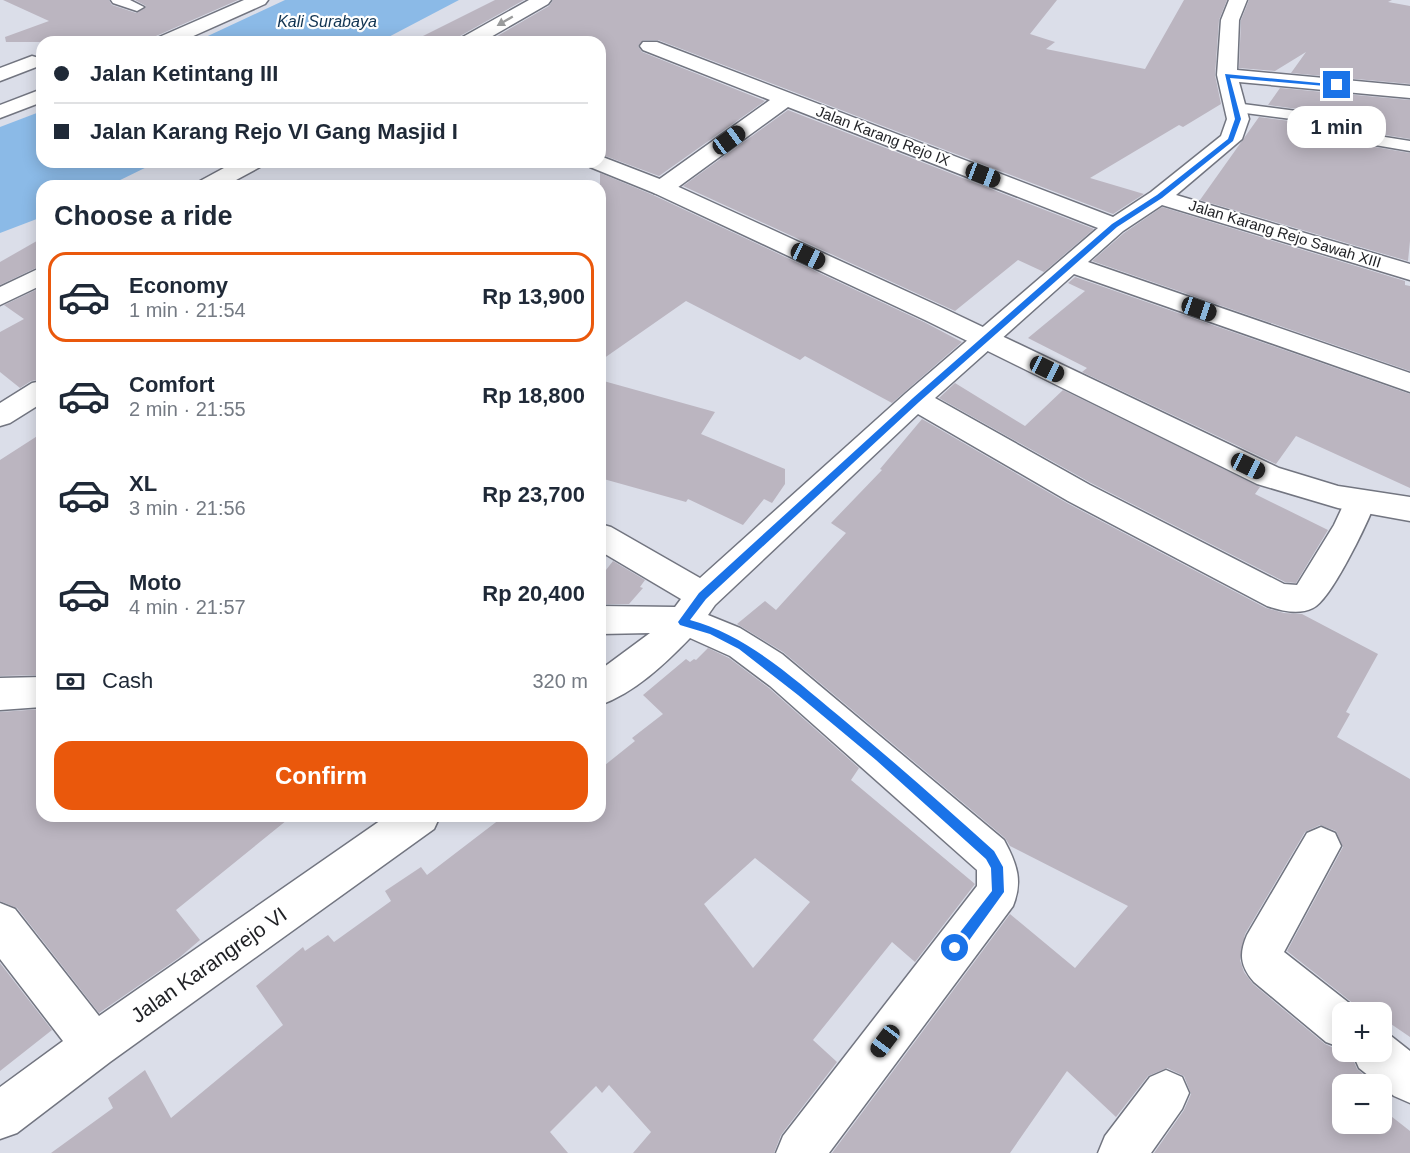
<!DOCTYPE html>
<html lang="en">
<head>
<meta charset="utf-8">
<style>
  :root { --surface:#fff; --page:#f2f2f3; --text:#1f2937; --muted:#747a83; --line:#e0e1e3; --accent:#ea580c }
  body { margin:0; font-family:Helvetica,sans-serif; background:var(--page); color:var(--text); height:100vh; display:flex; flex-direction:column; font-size:22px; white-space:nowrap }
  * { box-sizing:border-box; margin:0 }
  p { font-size:20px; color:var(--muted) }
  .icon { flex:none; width:33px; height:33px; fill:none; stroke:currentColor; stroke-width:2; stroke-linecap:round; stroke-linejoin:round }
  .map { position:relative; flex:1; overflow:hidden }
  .panel { position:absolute; left:36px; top:180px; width:570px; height:642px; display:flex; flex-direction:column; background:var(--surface); border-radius:18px; box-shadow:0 3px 15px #0003 }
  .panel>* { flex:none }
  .top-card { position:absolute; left:36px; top:36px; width:570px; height:132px; border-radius:18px; box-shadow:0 3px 15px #0003; display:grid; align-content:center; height:132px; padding:0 18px; background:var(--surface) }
  .tools { position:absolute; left:1332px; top:1002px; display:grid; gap:12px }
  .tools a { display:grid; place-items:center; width:60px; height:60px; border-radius:12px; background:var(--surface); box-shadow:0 3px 15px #0003; font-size:30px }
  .end { position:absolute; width:27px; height:27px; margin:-14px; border:8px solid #1a73e8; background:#fff; box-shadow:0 0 0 3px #fff }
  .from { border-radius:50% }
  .bubble { position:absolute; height:42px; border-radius:18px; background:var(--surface); box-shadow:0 3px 15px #0003; font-size:20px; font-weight:700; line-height:42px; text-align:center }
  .car { position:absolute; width:18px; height:36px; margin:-18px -9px; border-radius:8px; box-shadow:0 0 4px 2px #0007; background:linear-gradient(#222 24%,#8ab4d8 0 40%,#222 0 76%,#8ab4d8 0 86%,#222 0) }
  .top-card b { display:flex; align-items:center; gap:21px; height:57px; font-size:22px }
  .top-card b+b { border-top:2px solid var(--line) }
  .top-card i { width:15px; height:15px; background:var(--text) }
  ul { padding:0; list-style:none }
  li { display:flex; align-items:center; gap:18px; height:90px; margin:0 12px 9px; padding:0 6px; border:3px solid transparent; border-radius:18px }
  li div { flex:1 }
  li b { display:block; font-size:22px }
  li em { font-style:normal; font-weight:700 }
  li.current { border-color:var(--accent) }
  li>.icon { width:54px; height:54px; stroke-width:1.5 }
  h2 { padding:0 18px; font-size:27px; line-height:72px }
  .pay { display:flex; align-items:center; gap:15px; height:66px; padding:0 18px; font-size:22px }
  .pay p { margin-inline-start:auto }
  .action { display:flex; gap:12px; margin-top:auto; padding:12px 18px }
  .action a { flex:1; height:69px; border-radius:18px; background:var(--accent); color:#fff; font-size:24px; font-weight:700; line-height:69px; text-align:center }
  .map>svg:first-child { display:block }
</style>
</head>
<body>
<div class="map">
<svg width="1410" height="1153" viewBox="0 0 1410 1153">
  <rect width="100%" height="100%" fill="#dbdee9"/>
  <!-- water -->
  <path fill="#8bbae7" d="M285 0H459L379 42H195Z
    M42 111V162H157L108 186H42V217L0 233V127Z"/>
  <!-- building -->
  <path fill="#bbb5c0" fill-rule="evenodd" d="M3 0H109L112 5 136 13 146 6 135 0H238L156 36 152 42H6L5 37 49 21Z
    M495 0H524L460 36 456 42H411Z
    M553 0H1057L1030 34 1055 42 1046 49 1145 69 1184 0H1227L1219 20 1215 75 1221 104 1183 127 1179 125 1090 178 1144 194 1113 214 658 40H643L638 46 642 52 765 101 659 176 600 154V42H487L549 6Z
    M1249 0H1392L1388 2 1410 6V84L1291 73 1306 52 1275 71 1239 68 1241 20Z
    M1280 88 1410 100V139L1343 128 1335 114 1268 105Z
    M788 110 1094 229 1044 272 1018 260 955 311 683 186Z
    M1259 117 1321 125 1328 139 1410 153V241L1408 261 1200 200Z
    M600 173 653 195 924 322 962 342 892 403 805 356 800 360 686 301 600 361Z
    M1162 207 1405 281V285L1410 286V371L1092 261 1124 233Z
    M42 238V265L0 285V262Z
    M1075 277 1410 394V488L1296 436 1276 464 1082 372 1087 368 1028 338 1085 291 1068 283Z
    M42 287V379L31 381 20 388 0 372V332L24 319 4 305Z
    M600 380 715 412 701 434 785 469V484L772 503 764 499 743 525 688 499 686 502 600 478Z
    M955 383 1025 426 1063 390 1260 487 1255 494 1328 530 1296 583 1285 582 1091 483 939 398Z
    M922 419 1067 503 1266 608 1284 613 1302 614 1378 654 1346 712 1350 714 1337 737 1410 779V1037L1391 1024 1387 1032 1382 1030V1012H1361L1359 1008 1287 951 1343 847 1336 831 1320 825 1305 832 1245 934 1240 960 1244 972 1253 984 1325 1044 1342 1052H1350L1357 1069 1363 1074 1357 1084H1342V1124H1382V1109L1410 1131V1153H1154L1184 1110 1191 1094 1184 1076 1167 1068 1148 1076 1116 1117 1067 1071 1010 1153H832L1010 914 1075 968 1128 906 1010 846 1005 838 783 652 737 624 765 601 776 610 846 533 831 523 882 470 880 469Z
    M42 433V675L0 676V460Z
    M613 561 645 580 640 587 643 588 629 604H600V566L606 570Z
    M708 648 729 658 769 688 859 768 851 780 975 884 915 962 892 942 813 1040 837 1062 781 1135 774 1153H633L651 1132 609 1085 602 1093 596 1086 550 1132 568 1153H51L113 1108 108 1098 145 1070 171 1118 283 1025 256 986 303 947 305 951 328 935 334 942 391 901 385 891 421 867 427 875 504 816H600V769L635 741 632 738 663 714 643 695 686 659 690 662 694 659 696 660ZM755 858 810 902 753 968 704 904Z
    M42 709V816H292L176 910 200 940 180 957 99 1013 17 908 0 901V712Z
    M0 963 52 1030 0 1071Z"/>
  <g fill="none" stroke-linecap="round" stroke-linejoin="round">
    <!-- service casing -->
    <g stroke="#727580" stroke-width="3">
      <path id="service" d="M111 0H130L144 7 137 11 113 3Z
        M1235 103 1335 116 1341 130 1410 141V151L1328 137 1323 123 1230 111 1227 108 1230 105Z"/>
    </g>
    <!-- minor casing -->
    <g stroke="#727580" stroke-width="3">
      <path id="minor" d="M244 0H268L265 4 180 42H154L157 38Z
        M1229 0H1247L1239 20 1237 70 1410 86V98L1239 82 1249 119 1242 139 1176 195 1410 264V280L1162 205 1123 231 1088 262 1410 373V392L1074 274 935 398 1090 485 1284 584 1297 585 1334 525 1348 495 1359 491 1370 495 1375 503C1367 524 1331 600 1313 608 1299 615 1282 611 1267 606L1068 501 918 414 715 605 708 615 740 628 782 654 1004 840C1017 864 1023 881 1013 906L829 1153H776L783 1136 977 886V870L770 686 730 656 690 638C665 664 634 693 600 705V670L650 633 600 634V606L675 607 681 599 600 551V524L611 527 700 578 906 393 1098 228 788 107 670 193 662 195 654 193 651 188 654 183 770 100 643 50 640 46 643 42H657L1113 217 1151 192 1221 136 1227 119 1217 75 1221 20Z
        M32 56 39 58 42 62 39 66 0 81V68Z
        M42 89V102L0 118V105Z
        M42 381V403L10 423 0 426V403L32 383Z
        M42 677V707L0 710V678Z
        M387 816H440L434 829 110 1062 17 1133 0 1139V1087L63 1041 0 959V903L15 909 99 1016Z
        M1321 827 1335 833 1341 846 1284 952 1358 1010 1359 1012H1342V1048L1326 1042 1254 982C1240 966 1239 954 1247 935L1307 833Z
        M1382 1032 1391 1036 1410 1051V1103L1394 1096 1359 1068 1352 1052H1382Z
        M1166 1070 1182 1077 1189 1093 1182 1109 1151 1153H1098L1105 1136 1150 1077Z"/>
    </g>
    <!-- tertiary casing -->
    <g stroke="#727580" stroke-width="3">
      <path id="tertiary" d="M600 156 670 183 943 308 1279 468 1338 486 1410 497V521L1338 508 1257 484 925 320 654 193 590 167 587 162H600Z"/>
    </g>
    <!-- secondary casing -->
    <g stroke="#727580" stroke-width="3">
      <path id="secondary" d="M529 0H551L548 4 482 42H458L461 38Z
        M235 162H263L260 167 225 186H197L200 181Z
        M42 267V285L0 305V287Z"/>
    </g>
    <!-- service -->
    <use href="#service" fill="#fff" fill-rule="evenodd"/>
    <!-- minor -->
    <use href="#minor" fill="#fff" fill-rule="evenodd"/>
    <!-- tertiary -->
    <use href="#tertiary" fill="#fff" fill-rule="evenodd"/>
    <!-- secondary -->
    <use href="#secondary" fill="#fff" fill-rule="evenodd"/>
  </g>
  <!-- one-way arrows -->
  <defs><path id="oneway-solid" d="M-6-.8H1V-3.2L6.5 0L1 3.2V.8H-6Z" transform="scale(1.5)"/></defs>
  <use fill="#9a9b9c" href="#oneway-solid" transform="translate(505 21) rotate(150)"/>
  <!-- route -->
  <path fill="#1a73e8" d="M1225 74 1340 85 1337 87 1230 78 1241 119 1233 141 1162 198 1117 227 1073 266 919 402 706 599 690 620C748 636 793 678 839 716 892 760 943 805 994 851L1003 867 1004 892 960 953 955 954 951 953 949 948 951 944 992 891 991 868 986 859 876 760 798 695 739 649 710 634 680 625 678 622 699 593 913 398 1067 263 1112 224 1157 195 1228 139 1235 119Z"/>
  <g text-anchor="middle" stroke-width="4.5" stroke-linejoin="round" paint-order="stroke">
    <!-- far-street labels -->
    <g font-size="15" fill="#1f2024" stroke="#fff">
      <text transform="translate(883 136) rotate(21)" y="5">Jalan Karang Rejo IX</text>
      <text transform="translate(1285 234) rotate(17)" y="5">Jalan Karang Rejo Sawah XIII</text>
    </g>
    <!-- far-water labels -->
    <g font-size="16" font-style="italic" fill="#113452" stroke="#fff">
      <text x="327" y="27">Kali Surabaya</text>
    </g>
    <!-- near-street labels -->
    <g font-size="21" fill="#1f2024" stroke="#fff">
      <text transform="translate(209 965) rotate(-35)" y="7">Jalan Karangrejo VI</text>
    </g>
  </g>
</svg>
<div class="tools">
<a>+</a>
<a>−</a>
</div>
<i class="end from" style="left:955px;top:948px"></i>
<i class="end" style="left:1337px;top:85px"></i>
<div class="bubble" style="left:1287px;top:106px;width:99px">1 min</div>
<i class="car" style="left:729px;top:140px;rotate:54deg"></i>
<i class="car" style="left:983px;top:175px;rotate:111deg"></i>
<i class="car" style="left:808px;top:256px;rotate:115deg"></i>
<i class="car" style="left:1199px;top:309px;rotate:109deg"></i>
<i class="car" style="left:1047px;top:369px;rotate:116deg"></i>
<i class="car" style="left:1248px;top:466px;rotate:116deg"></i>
<i class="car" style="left:885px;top:1041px;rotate:217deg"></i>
<div class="top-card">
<b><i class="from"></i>Jalan Ketintang III</b>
<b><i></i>Jalan Karang Rejo VI Gang Masjid I</b>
</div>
<section class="panel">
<h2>Choose a ride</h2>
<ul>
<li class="current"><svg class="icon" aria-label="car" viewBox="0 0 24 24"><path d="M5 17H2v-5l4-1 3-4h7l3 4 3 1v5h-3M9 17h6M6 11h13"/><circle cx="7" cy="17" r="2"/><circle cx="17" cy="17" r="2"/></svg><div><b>Economy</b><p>1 min · 21:54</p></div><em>Rp 13,900</em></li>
<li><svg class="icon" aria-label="car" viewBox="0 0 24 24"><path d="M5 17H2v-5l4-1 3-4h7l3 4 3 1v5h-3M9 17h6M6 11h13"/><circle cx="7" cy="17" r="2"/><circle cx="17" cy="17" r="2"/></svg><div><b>Comfort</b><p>2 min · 21:55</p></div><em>Rp 18,800</em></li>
<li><svg class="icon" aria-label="car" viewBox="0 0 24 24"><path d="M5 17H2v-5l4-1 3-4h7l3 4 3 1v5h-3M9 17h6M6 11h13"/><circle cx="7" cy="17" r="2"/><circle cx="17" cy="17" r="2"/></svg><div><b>XL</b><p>3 min · 21:56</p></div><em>Rp 23,700</em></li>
<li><svg class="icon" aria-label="car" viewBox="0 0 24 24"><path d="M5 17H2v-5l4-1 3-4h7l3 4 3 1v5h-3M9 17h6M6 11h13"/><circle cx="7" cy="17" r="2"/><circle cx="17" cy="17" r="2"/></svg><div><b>Moto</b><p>4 min · 21:57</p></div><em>Rp 20,400</em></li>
</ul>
<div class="pay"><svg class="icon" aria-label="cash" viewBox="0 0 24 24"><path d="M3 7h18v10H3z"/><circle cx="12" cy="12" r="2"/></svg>Cash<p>320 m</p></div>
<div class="action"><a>Confirm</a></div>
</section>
</div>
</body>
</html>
